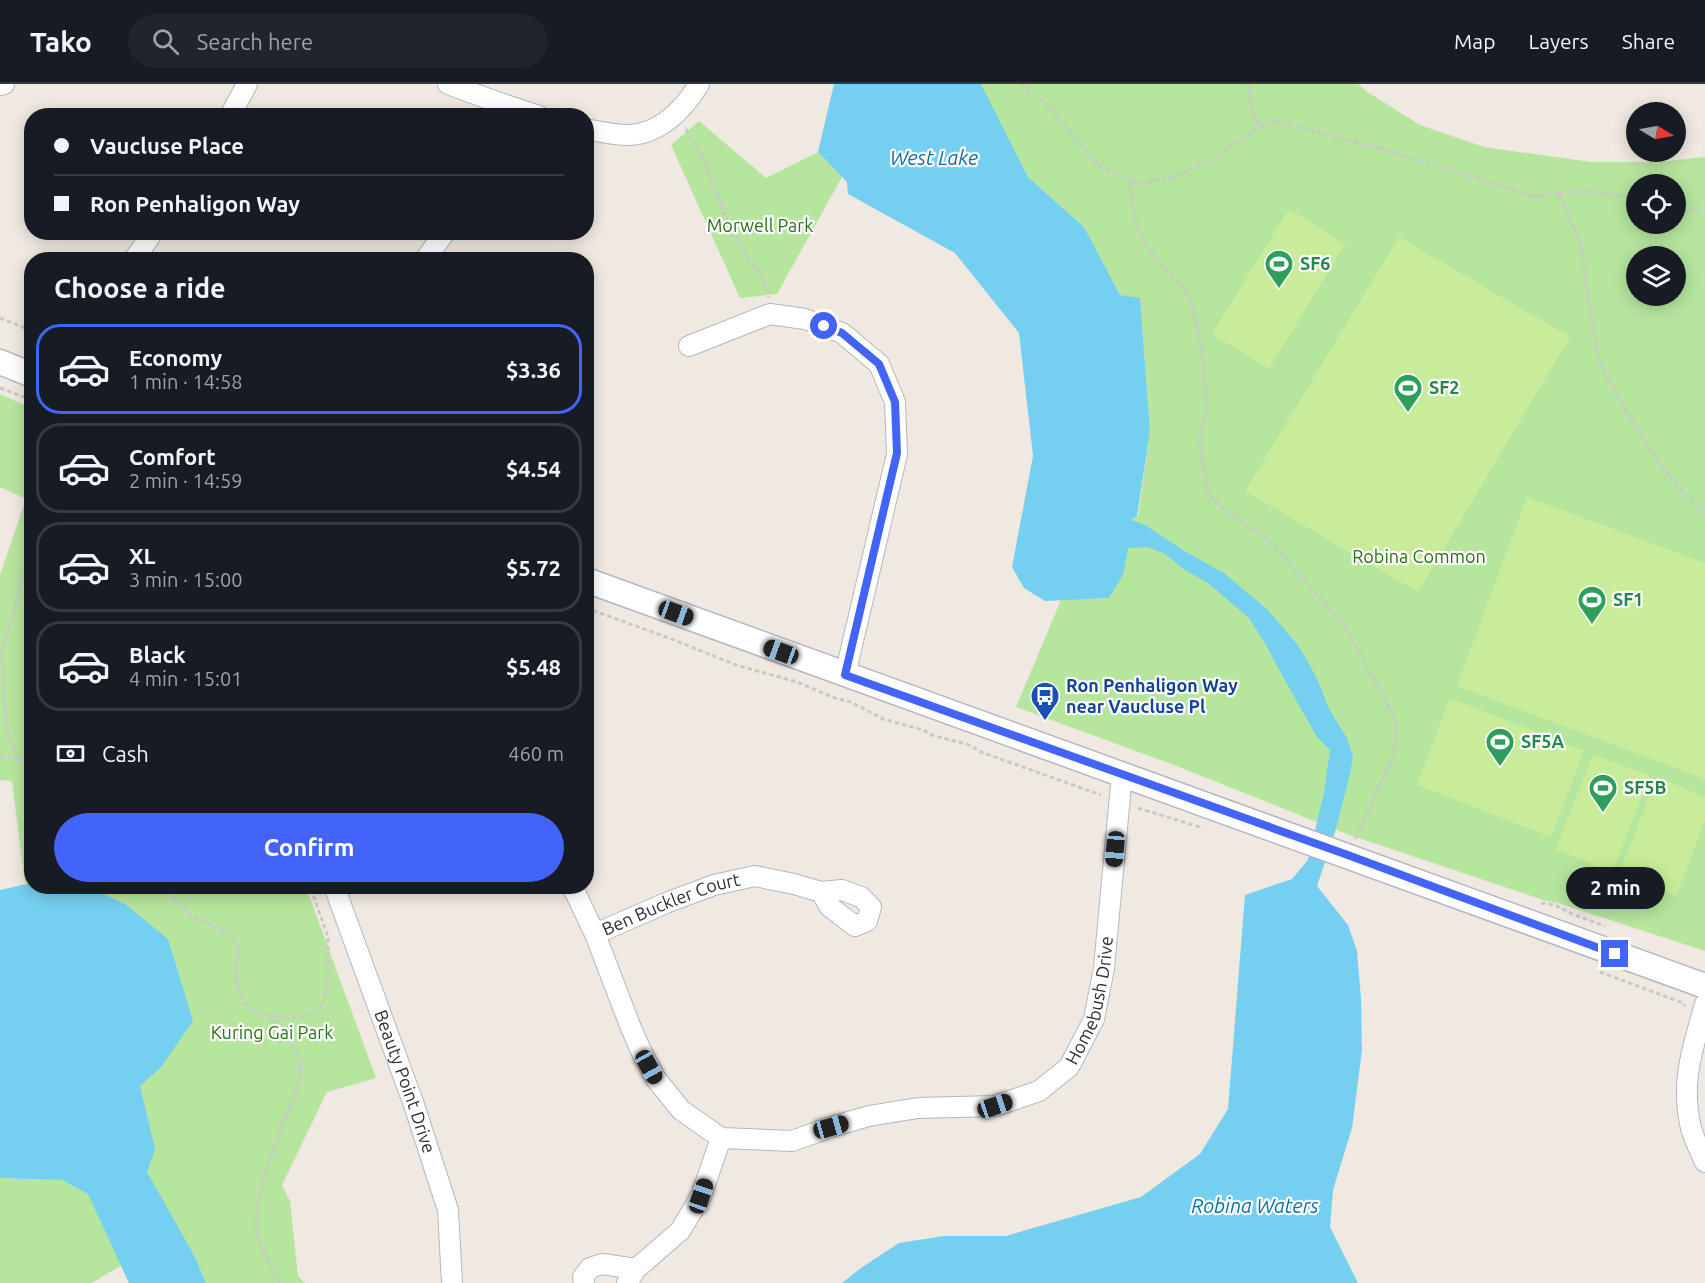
<!DOCTYPE html>
<html lang="en">
<head>
<meta charset="utf-8">
<style>
  :root { --surface:#171b24; --page:#20242c; --text:#f1f3f6; --muted:#9ea1a6; --line:#363941; --accent:#4264fb }
  body { margin:0; font-family:Ubuntu,sans-serif; background:var(--page); color:var(--text); height:100vh; display:flex; flex-direction:column; font-size:22px; white-space:nowrap }
  * { box-sizing:border-box; margin:0 }
  p { font-size:20px; color:var(--muted) }
  .icon { flex:none; width:33px; height:33px; fill:none; stroke:currentColor; stroke-width:2; stroke-linecap:round; stroke-linejoin:round }
  .map { position:relative; flex:1; overflow:hidden }
  .drawer { position:absolute; left:24px; top:168px; width:570px; height:642px; display:flex; flex-direction:column; background:var(--surface); border-radius:24px; box-shadow:0 3px 15px #0003 }
  .drawer>* { flex:none }
  .guide { position:absolute; left:24px; top:24px; width:570px; height:132px; border-radius:24px; box-shadow:0 3px 15px #0003; display:grid; align-content:center; height:132px; padding:0 30px; background:var(--surface) }
  .needle { width:39px; rotate:100deg }
  .fabs { position:absolute; left:1626px; top:18px; display:grid; gap:12px }
  .fabs a { display:grid; place-items:center; width:60px; height:60px; border-radius:50%; background:var(--surface); box-shadow:0 3px 15px #0003; font-size:30px }
  .end { position:absolute; width:27px; height:27px; margin:-14px; border:8px solid #4264fb; background:#fff; box-shadow:0 0 0 3px #fff }
  .from { border-radius:50% }
  .bubble { position:absolute; height:42px; border-radius:21px; background:var(--surface); box-shadow:0 3px 15px #0003; font-size:20px; font-weight:700; line-height:42px; text-align:center }
  .car { position:absolute; width:18px; height:36px; margin:-18px -9px; border-radius:8px; box-shadow:0 0 4px 2px #0007; background:linear-gradient(#222 24%,#8ab4d8 0 40%,#222 0 76%,#8ab4d8 0 86%,#222 0) }
  .guide b { display:flex; align-items:center; gap:21px; height:57px; font-size:22px }
  .guide b+b { border-top:2px solid var(--line) }
  .guide i { width:15px; height:15px; background:var(--text) }
  ul { padding:0; list-style:none }
  li { display:flex; align-items:center; gap:18px; height:90px; margin:0 12px 9px; padding:0 18px; border:3px solid var(--line); border-radius:24px }
  li div { flex:1 }
  li b { display:block; font-size:22px }
  li em { font-style:normal; font-weight:700 }
  li.on { border-color:var(--accent) }
  li>.icon { width:54px; height:54px; stroke-width:1.5 }
  h2 { padding:0 30px; font-size:27px; line-height:72px }
  .pay { display:flex; align-items:center; gap:15px; height:66px; padding:0 30px; font-size:22px }
  .pay p { margin-inline-start:auto }
  .action { display:flex; gap:12px; margin-top:auto; padding:12px 30px }
  .action a { flex:1; height:69px; border-radius:36px; background:var(--accent); color:#fff; font-size:24px; font-weight:700; line-height:69px; text-align:center }
  header { display:flex; align-items:center; gap:36px; box-sizing:border-box; height:84px; padding:0 30px; background:var(--surface); border-bottom:2px solid var(--line) }
  header strong { font-size:28px }
  nav { display:flex; gap:33px; margin-inline-start:auto; font-size:21px }
  .search { width:420px; height:54px; background:var(--page); display:flex; align-items:center; gap:15px; box-sizing:border-box; padding:0 21px; border-radius:33px; color:var(--muted); font-size:22px }
  .map>svg:first-child { display:block }
</style>
</head>
<body>
<header>
<strong>Tako</strong>
<div class="search"><svg class="icon" aria-label="search" viewBox="0 0 24 24"><circle cx="10" cy="10" r="6"/><path d="M15 15l6 6"/></svg>Search here</div>
<nav><a>Map</a><a>Layers</a><a>Share</a></nav>
</header>
<div class="map">
<svg width="1705" height="1199" viewBox="0 0 1705 1199">
  <rect width="100%" height="100%" fill="#efe9e1"/>
  <!-- green -->
  <path fill="#b6e59e" fill-rule="evenodd" d="M981 0H1358L1366 7 1420 41 1484 63 1591 78H1658L1705 73V867L1558 819 1543 816 1347 750 1174 681 1016 623 1061 516 1109 514 1131 436 1138 432 1150 347 1140 215 1120 211 1084 143 1028 93ZM1636 100H1676V140H1636ZM1636 172H1676V212H1636Z
    M699 37 766 94 818 68 842 93 777 210 740 214 671 61Z
    M0 310 31 324 32 550 30 616 32 619 31 799 25 800 12 697 0 696V491L26 415 0 403Z
    M84 803H306L376 994 327 1008 282 1101 290 1117 298 1192 305 1199H206L195 1173 146 1088 154 1065 139 1002 161 983 125 820 89 803Z
    M0 1094 62 1096 88 1110 122 1181 92 1199H0Z"/>
  <!-- pitch -->
  <path fill="#c9ec9a" d="M1289 125 1345 160 1269 285 1212 250Z
    M1399 153 1570 253 1418 508 1245 407Z
    M1527 413 1705 479V695L1457 602Z
    M1450 614 1584 667 1551 753 1417 701Z
    M1593 670 1650 692 1612 788 1556 765Z
    M1657 693 1705 713V737L1676 812 1619 789Z"/>
  <!-- water -->
  <path fill="#75cff0" d="M834 0H981L1028 93 1084 143 1120 211 1140 214 1150 347 1137 432 1131 436 1145 441 1186 468 1224 489 1268 526 1296 559 1306 574 1318 597 1329 625 1347 654 1353 672 1350 690 1335 748 1317 802 1348 841 1357 867 1361 915 1362 966 1352 1044 1333 1106 1330 1143 1358 1199H842L861 1184 899 1159 944 1152H1006L1141 1113 1200 1070 1228 1025 1245 811 1292 795 1308 776 1324 709 1330 666 1317 653 1278 584 1265 559 1249 534 1208 499 1185 486 1165 470 1148 463 1128 464 1123 491 1109 514 1045 517 1024 504 1012 483 1033 372 1019 249 955 169 848 110 847 98 818 68Z
    M31 799 32 802 89 803 125 820 168 855 193 937 161 983 140 1002 155 1065 147 1088 195 1173 206 1199H129L88 1110 62 1096 0 1094V806Z"/>
  <g fill="none" stroke-linecap="round" stroke-linejoin="round">
    <!-- minor casing -->
    <g stroke="#b4b7c1" stroke-width="22">
      <g id="minor">
        <path d="M448 0 497 18 539 32"/>
        <path d="M0 1 4 0"/>
        <path d="M230 32 247 0"/>
        <path d="M586 45C601 48 614 51 629 51 660 50 684 25 699 0"/>
        <path d="M134 176 153 148"/>
        <path d="M425 176 445 148"/>
        <path d="M689 262 770 230 805 235 842 249 879 280 895 318 897 370 845 591"/>
        <path id="s1" d="M334 802 414 1021 448 1126 452 1199"/>
        <path id="s2" d="M572 802 595 850 631 944 643 971 656 995 681 1026 721 1054 792 1057 831 1043 869 1032 918 1024 995 1022 1039 1007 1069 983 1094 935 1104 884 1122 690"/>
        <path id="s3" d="M595 850 666 819 714 801 755 792 794 800 821 808 842 806 861 813 871 823 867 837 855 842 830 823 821 808"/>
        <path d="M1705 920C1693 964 1680 997 1691 1044 1694 1055 1700 1067 1705 1078"/>
        <path d="M584 1199 583 1193 590 1184 602 1180 636 1185"/>
        <path d="M627 1199 636 1185 680 1147 701 1112 721 1054"/>
      </g>
    </g>
    <!-- tertiary casing -->
    <g stroke="#b4b7c1" stroke-width="27">
      <path id="tertiary" d="M0 278 32 291
        M586 496 1705 902"/>
    </g>
    <!-- path -->
    <path stroke="#c9c9c9" stroke-width="3" stroke-dasharray="4.5 3" stroke-linecap="butt" d="M1022 0 1027 7 1043 17 1100 82 1140 100 1173 93 1212 76 1259 43 1275 37 1396 69 1535 113 1558 109
      M1248 0 1250 18 1259 43
      M686 45 705 77 726 134 744 168 764 197 769 213
      M1132 97 1130 103 1134 131 1145 161 1188 210 1193 223 1202 270 1207 322 1199 360 1208 407 1220 423 1260 450 1280 469 1345 542 1393 631 1397 642 1394 671 1355 755
      M1636 116 1633 114 1588 107 1558 109 1580 157 1598 275 1624 324 1658 377 1683 409 1705 431
      M1676 131 1705 123
      M0 234 32 247
      M0 304 32 316
      M586 524 669 554 736 581 797 598 837 615 851 618 883 635 923 646 934 652 967 660 981 668 1101 711
      M0 673 18 675 32 680
      M18 675 11 660 6 641 2 567 15 521 32 455
      M1138 724 1203 744
      M161 802 193 833 223 847 235 856 239 866 236 882 237 902 244 919 259 930 292 934 310 931 324 920 328 891V853L310 802
      M1541 819 1555 821 1572 830 1605 842
      M1600 888 1683 919 1685 922
      M269 931C279 943 297 962 299 977 302 998 293 1016 285 1034 275 1062 251 1121 257 1149 261 1165 271 1186 281 1199"/>
    <!-- minor -->
    <use href="#minor" stroke="#fff" stroke-width="20"/>
    <!-- tertiary -->
    <use href="#tertiary" stroke="#fff" stroke-width="24"/>
  </g>
  <g fill="none" stroke-linecap="round" stroke-linejoin="round">
    <!-- route -->
    <path stroke="#4264fb" stroke-width="8" d="M824 242 842 249 879 280 895 318 897 369 845 591 1345 770 1615 870"/>
  </g>
  <!-- icons -->
  <defs>
    <g id="stadium-pin" transform="scale(1.5)"><path d="M0 17L-7.5 6A9.5 9.5 0 1 1 7.5 6Z" fill="#2e9e5b" stroke="#fff"/><path d="M0-5a6.5 5 0 1 0 0 10a6.5 5 0 1 0 0-10ZM-3.5-1.8h7v3.6h-7Z" fill="#fff"/></g>
    <g id="bus-pin" transform="scale(1.5)"><path d="M0 17L-7.5 6A9.5 9.5 0 1 1 7.5 6Z" fill="#1a4fb4" stroke="#fff"/><path d="M-5-6H5V4H4V6H2V4H-2V6H-4V4H-5ZM-3.5-4V0h7V-4ZM-3.5 1.2v1.5H-2V1.2ZM2 1.2v1.5H3.5V1.2Z" fill="#fff"/></g>
  </defs>
  <g fill-rule="evenodd">
    <use href="#stadium-pin" x="1279" y="180"/>
    <use href="#stadium-pin" x="1408" y="304"/>
    <use href="#stadium-pin" x="1592" y="516"/>
    <use href="#bus-pin" x="1045" y="612"/>
    <use href="#stadium-pin" x="1500" y="658"/>
    <use href="#stadium-pin" x="1603" y="704"/>
  </g>
  <g text-anchor="middle" stroke-width="4.5" stroke-linejoin="round" paint-order="stroke">
    <!-- park labels -->
    <g font-size="18" fill="#2c6e1b" stroke="#fff">
      <text x="760" y="148">Morwell Park</text>
      <text x="1419" y="479">Robina Common</text>
      <text x="272" y="955">Kuring Gai Park</text>
    </g>
    <!-- leisure labels -->
    <g font-size="18" font-weight="bold" fill="#27864d" stroke="#fff" text-anchor="start">
      <text x="1300" y="186">SF6</text>
      <text x="1429" y="310">SF2</text>
      <text x="1613" y="522">SF1</text>
      <text x="1521" y="664">SF5A</text>
      <text x="1624" y="710">SF5B</text>
    </g>
    <!-- transit labels -->
    <g font-size="18" font-weight="bold" fill="#164399" stroke="#fff" text-anchor="start">
      <text x="1066" y="608">Ron Penhaligon Way<tspan x="1066" dy="21">near Vaucluse Pl</tspan></text>
    </g>
    <!-- street labels -->
    <g font-size="18" fill="#2e2e2e" stroke="#fff">
      <text dy="6" stroke="none"><textPath href="#s3" startOffset="82">Ben Buckler Court</textPath></text>
      <text dy="6" stroke="none"><textPath href="#s2" startOffset="734">Homebush Drive</textPath></text>
      <text dy="6" stroke="none"><textPath href="#s1" startOffset="208">Beauty Point Drive</textPath></text>
    </g>
    <!-- water labels -->
    <g font-size="20" font-style="italic" fill="#0d6fa3" stroke="#fff">
      <text x="934" y="81">West Lake</text>
      <text x="1255" y="1129">Robina Waters</text>
    </g>
  </g>
</svg>
<div class="fabs">
<a><svg class="needle" viewBox="-14 -14 28 28"><path d="M0-13l5 13h-10z" fill="#e53935"/><path d="M0 13l5-13h-10z" fill="#9ea1a6"/></svg></a>
<a><svg class="icon" aria-label="locate" viewBox="0 0 24 24"><circle cx="12" cy="12" r="6"/><path d="M12 2v4M12 18v4M2 12h4M18 12h4"/></svg></a>
<a><svg class="icon" aria-label="layers" viewBox="0 0 24 24"><path d="M12 4l9 5-9 5-9-5zM3 14l9 5 9-5"/></svg></a>
</div>
<i class="end from" style="left:824px;top:242px"></i>
<i class="end" style="left:1615px;top:870px"></i>
<div class="bubble" style="left:1566px;top:783px;width:99px">2 min</div>
<i class="car" style="left:676px;top:529px;rotate:110deg"></i>
<i class="car" style="left:781px;top:568px;rotate:290deg"></i>
<i class="car" style="left:1115px;top:765px;rotate:185deg"></i>
<i class="car" style="left:649px;top:983px;rotate:151deg"></i>
<i class="car" style="left:995px;top:1022px;rotate:71deg"></i>
<i class="car" style="left:831px;top:1043px;rotate:74deg"></i>
<i class="car" style="left:701px;top:1112px;rotate:19deg"></i>
<div class="guide">
<b><i class="from"></i>Vaucluse Place</b>
<b><i></i>Ron Penhaligon Way</b>
</div>
<section class="drawer">
<h2>Choose a ride</h2>
<ul>
<li class="on"><svg class="icon" aria-label="car" viewBox="0 0 24 24"><path d="M5 17H2v-5l4-1 3-4h7l3 4 3 1v5h-3M9 17h6M6 11h13"/><circle cx="7" cy="17" r="2"/><circle cx="17" cy="17" r="2"/></svg><div><b>Economy</b><p>1 min · 14:58</p></div><em>$3.36</em></li>
<li><svg class="icon" aria-label="car" viewBox="0 0 24 24"><path d="M5 17H2v-5l4-1 3-4h7l3 4 3 1v5h-3M9 17h6M6 11h13"/><circle cx="7" cy="17" r="2"/><circle cx="17" cy="17" r="2"/></svg><div><b>Comfort</b><p>2 min · 14:59</p></div><em>$4.54</em></li>
<li><svg class="icon" aria-label="car" viewBox="0 0 24 24"><path d="M5 17H2v-5l4-1 3-4h7l3 4 3 1v5h-3M9 17h6M6 11h13"/><circle cx="7" cy="17" r="2"/><circle cx="17" cy="17" r="2"/></svg><div><b>XL</b><p>3 min · 15:00</p></div><em>$5.72</em></li>
<li><svg class="icon" aria-label="car" viewBox="0 0 24 24"><path d="M5 17H2v-5l4-1 3-4h7l3 4 3 1v5h-3M9 17h6M6 11h13"/><circle cx="7" cy="17" r="2"/><circle cx="17" cy="17" r="2"/></svg><div><b>Black</b><p>4 min · 15:01</p></div><em>$5.48</em></li>
</ul>
<div class="pay"><svg class="icon" aria-label="cash" viewBox="0 0 24 24"><path d="M3 7h18v10H3z"/><circle cx="12" cy="12" r="2"/></svg>Cash<p>460 m</p></div>
<div class="action"><a>Confirm</a></div>
</section>
</div>
</body>
</html>
